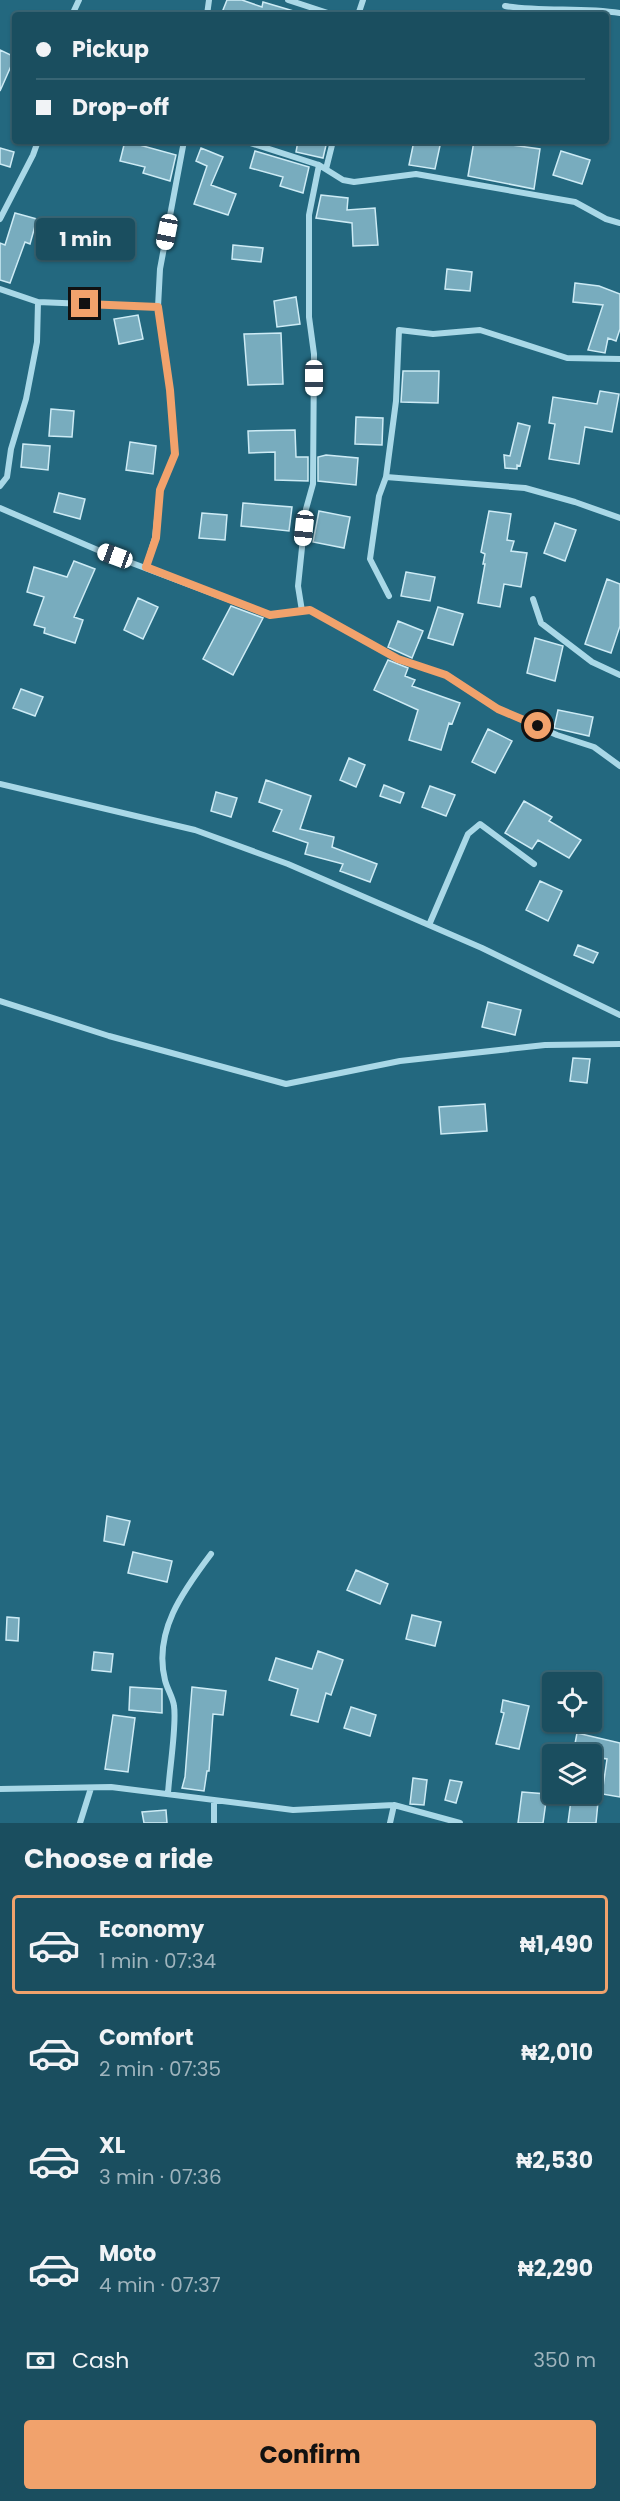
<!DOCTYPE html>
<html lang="en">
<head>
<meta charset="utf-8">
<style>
  :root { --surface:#1a4e5f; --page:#275868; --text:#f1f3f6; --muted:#9fb4bd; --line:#386574; --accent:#f1a26c }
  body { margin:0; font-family:Poppins,sans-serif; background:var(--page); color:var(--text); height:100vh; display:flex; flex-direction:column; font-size:22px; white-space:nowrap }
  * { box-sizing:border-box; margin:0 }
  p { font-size:20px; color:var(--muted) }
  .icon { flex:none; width:33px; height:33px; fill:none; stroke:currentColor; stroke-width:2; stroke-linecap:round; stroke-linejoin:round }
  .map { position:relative; height:1823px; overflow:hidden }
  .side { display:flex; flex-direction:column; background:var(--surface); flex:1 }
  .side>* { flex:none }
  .top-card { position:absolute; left:12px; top:12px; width:597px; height:132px; border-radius:6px; box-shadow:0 2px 4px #0004,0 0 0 2px var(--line); display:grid; align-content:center; height:132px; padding:0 24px; background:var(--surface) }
  .controls { position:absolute; left:542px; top:1672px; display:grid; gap:12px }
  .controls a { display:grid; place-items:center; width:60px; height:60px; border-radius:6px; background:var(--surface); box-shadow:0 2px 4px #0004,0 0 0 2px var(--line); font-size:30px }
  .end { position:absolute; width:27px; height:27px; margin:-14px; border:8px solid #f1a26c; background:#111; box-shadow:0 0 0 3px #111 }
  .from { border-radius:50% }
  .bubble { position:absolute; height:42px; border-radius:6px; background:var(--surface); box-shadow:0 2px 4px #0004,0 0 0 2px var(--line); font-size:20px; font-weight:700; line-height:42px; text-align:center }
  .car { position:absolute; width:18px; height:36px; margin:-18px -9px; border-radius:8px; box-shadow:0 0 4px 2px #0007; background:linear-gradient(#fff 24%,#345 0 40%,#fff 0 76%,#345 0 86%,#fff 0) }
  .top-card b { display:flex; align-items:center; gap:21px; height:57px; font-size:22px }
  .top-card b+b { border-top:2px solid var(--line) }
  .top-card i { width:15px; height:15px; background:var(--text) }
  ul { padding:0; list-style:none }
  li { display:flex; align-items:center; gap:18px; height:99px; margin:0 12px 9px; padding:0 12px; border:3px solid transparent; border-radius:6px }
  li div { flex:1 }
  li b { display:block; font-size:22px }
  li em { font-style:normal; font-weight:700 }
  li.current { border-color:var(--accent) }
  li>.icon { width:54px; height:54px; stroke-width:1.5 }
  h2 { padding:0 24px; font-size:27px; line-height:72px }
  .pay { display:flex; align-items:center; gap:15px; height:66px; padding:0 24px; font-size:22px }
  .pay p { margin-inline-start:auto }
  .cta { display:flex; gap:12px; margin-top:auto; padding:12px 24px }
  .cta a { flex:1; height:69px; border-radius:6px; background:var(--accent); color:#111; font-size:24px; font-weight:700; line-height:69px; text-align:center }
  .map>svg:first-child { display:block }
</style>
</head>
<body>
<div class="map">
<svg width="620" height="1823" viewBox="0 0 620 1823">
  <rect width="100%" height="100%" fill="#23687f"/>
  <!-- building -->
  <path fill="#78acbe" stroke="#cdebf5" stroke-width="1.5" d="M227 0H242L262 7 263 2 297 12 296 15H221Z
    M0 50 15 57 0 91Z
    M125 141 176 155 170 181 143 173 145 167 120 161Z
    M298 141H327L323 158 296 152Z
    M414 141H441L435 169 409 165Z
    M474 141H506L505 144 540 149 534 189 468 176Z
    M0 148 14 152 10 167 0 164Z
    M201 148 223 157 211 185 236 194 228 215 194 204 207 166 196 161Z
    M255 151 309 167 303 193 280 186 283 177 250 168Z
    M561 151 590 160 582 184 553 175Z
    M321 195 348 198 347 210 375 208 378 245 353 246 352 223 316 218Z
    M15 213 37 219 30 244 25 242 10 283 0 280V243L5 245Z
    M233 245 263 248 261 262 232 259Z
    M447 269 472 272 470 291 445 289Z
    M575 283 599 286 620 294V329L616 341 608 338 605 353 588 350 603 305 573 302Z
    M296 297 300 324 277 327 274 301Z
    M138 315 143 339 119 344 114 319Z
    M281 333 283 384 248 385 244 334Z
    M403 371H439L438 403 401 402Z
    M600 391 619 394 612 432 585 427 579 464 549 459 555 424 549 423 553 397 597 404Z
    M51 409 74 411 72 437 49 436Z
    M356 417 383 418 382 445 355 444Z
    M518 423 530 426 520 466 517 465V469L505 468 504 455 510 456Z
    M295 430 296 457H308V481L275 480V452L249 453 248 431Z
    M130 442 156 446 153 474 126 470Z
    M23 444 50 446 48 470 21 467Z
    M326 455 358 458 356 485 318 481V457Z
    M59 493 85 499 80 519 54 512Z
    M243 503 292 507 289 531 241 526Z
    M319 511 350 517 344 548 313 542Z
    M489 511 511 514 507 540 514 541 511 551 527 553 521 587 504 584 500 607 478 603 485 564H483L485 554 481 552Z
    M202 513 227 515 225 540 199 538Z
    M555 523 576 530 565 561 544 553Z
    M74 561 95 569 74 617 83 620 75 643 44 633 45 628 34 625 44 597 27 592 34 567 67 577Z
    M406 572 435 577 430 601 401 596Z
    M607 579 620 584V626L611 653 585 644Z
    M138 598 158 607 143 639 124 630Z
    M231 606 263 618 233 675 203 659Z
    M438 607 463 614 453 645 428 638Z
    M398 621 423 631 412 658 388 647Z
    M535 638 563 646 555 681 527 673Z
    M388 660 408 668 405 676 415 680 412 686 460 703 452 724 449 723 441 750 409 740 418 710 374 690Z
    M21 689 43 697 35 716 13 708Z
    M558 710 593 717 589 736 554 728Z
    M488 729 512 741 495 773 472 762Z
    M349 758 365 765 356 787 340 780Z
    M266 780 311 796 300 829 334 837 332 847 377 864 370 882 340 871 343 864 305 854 308 843 273 831 282 810 259 802Z
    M384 785 404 793 400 803 380 796Z
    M430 786 455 795 446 816 422 807Z
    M216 792 237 798 231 817 211 811Z
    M524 801 552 817 549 821 581 840 569 858 538 840 532 849 505 833Z
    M540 881 562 891 548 921 526 910Z
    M578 945 598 953 593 963 574 955Z
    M488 1002 521 1010 515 1035 482 1027Z
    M573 1058 590 1059 587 1083 570 1081Z
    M485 1104 487 1131 441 1134 439 1107Z
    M107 1516 130 1521 124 1545 104 1541Z
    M133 1552 172 1561 167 1582 128 1573Z
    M356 1570 388 1584 380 1604 347 1590Z
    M412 1615 441 1622 435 1646 406 1639Z
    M7 1617 19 1618 18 1641 6 1640Z
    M318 1651 343 1660 331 1695 326 1693 318 1722 291 1715 298 1689 269 1680 276 1658 312 1669Z
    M94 1652 113 1654 111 1672 92 1670Z
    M130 1687 162 1689V1713L129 1710Z
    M192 1687 226 1691 223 1715 213 1714 209 1771H207L204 1791 182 1788 185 1777Z
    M503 1700 529 1706 519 1749 496 1744 504 1713 501 1712Z
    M351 1707 376 1715 370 1736 344 1728Z
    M113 1715 135 1718 128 1772 105 1769Z
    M577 1733 620 1743V1797L602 1794 607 1759 573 1754Z
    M413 1778 427 1780 424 1805 410 1804Z
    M450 1780 462 1782 456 1803 445 1800Z
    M522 1792 547 1794 543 1823H518Z
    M571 1800 598 1802 596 1823H568Z
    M166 1810 167 1823H144L142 1812Z"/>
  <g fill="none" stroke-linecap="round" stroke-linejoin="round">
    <!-- minor -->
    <path stroke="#a9d8e7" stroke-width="6" d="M288 0 334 15
      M505 6C544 12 582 7 620 13
      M72 15 79 0
      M207 15 209 0
      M358 15 363 0
      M244 141 319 165 309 215V317L314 354 313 484 306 509 298 586 302 611
      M319 165 343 180 354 182 416 174 575 202 606 219 620 223
      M326 169 333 141
      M0 219 33 155 38 141
      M0 289 38 302 158 307 170 390 175 454 160 490 155 538 146 567
      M158 307 160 269 184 141
      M386 477 525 488 575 502 620 518
      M0 486 7 477 11 449 26 399 37 342 38 302
      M0 508 100 551 270 615 310 610 398 659 446 675 498 709 557 735 594 747 620 766
      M389 596 370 559 379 496 386 477 396 401 399 330 433 334 480 330 567 358 620 359
      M533 599 541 623 592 662 620 675
      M0 784 195 830 288 864 482 948 620 1015
      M429 925 468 834 480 824 534 864
      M0 1001 109 1036 286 1084 400 1061 545 1045 620 1044
      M0 1789 111 1787 293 1810 394 1805 460 1823
      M168 1794C169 1772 177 1725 174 1706 173 1697 167 1689 165 1680 153 1632 183 1591 211 1554
      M214 1800V1823
      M80 1823 91 1788
      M390 1823 394 1805"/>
  </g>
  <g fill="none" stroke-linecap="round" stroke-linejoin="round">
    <!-- route -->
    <path stroke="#f1a26c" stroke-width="8" d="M85 304 158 307 170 390 175 454 160 490 156 538 146 567 270 615 310 610 398 659 446 675 498 709 538 726"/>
  </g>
</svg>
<div class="controls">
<a><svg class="icon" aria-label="locate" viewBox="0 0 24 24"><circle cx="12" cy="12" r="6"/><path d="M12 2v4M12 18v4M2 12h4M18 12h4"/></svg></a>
<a><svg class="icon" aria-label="layers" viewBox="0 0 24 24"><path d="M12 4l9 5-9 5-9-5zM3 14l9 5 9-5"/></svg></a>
</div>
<i class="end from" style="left:538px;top:726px"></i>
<i class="end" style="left:85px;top:304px"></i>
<div class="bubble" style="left:36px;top:218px;width:99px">1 min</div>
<i class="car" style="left:167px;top:232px;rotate:191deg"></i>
<i class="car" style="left:314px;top:378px;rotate:180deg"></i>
<i class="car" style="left:304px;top:528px;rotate:186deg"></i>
<i class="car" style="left:115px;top:556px;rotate:290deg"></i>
<div class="top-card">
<b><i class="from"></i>Pickup</b>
<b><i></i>Drop-off</b>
</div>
</div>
<section class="side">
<h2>Choose a ride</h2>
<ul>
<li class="current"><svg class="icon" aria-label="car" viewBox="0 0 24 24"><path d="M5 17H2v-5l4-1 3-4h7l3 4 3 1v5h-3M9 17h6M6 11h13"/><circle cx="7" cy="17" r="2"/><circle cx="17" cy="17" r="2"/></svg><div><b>Economy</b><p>1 min · 07:34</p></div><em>₦1,490</em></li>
<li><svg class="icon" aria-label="car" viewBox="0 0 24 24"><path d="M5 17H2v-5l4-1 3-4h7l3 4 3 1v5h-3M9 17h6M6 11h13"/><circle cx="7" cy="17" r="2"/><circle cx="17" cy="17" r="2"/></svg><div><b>Comfort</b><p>2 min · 07:35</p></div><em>₦2,010</em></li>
<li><svg class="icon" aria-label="car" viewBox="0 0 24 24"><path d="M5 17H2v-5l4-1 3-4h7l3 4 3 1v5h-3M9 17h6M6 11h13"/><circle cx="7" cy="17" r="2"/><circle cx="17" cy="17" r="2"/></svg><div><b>XL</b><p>3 min · 07:36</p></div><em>₦2,530</em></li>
<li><svg class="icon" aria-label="car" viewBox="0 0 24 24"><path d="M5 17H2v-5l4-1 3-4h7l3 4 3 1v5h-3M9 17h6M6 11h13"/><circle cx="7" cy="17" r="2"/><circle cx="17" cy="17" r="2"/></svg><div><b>Moto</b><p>4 min · 07:37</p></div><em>₦2,290</em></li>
</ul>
<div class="pay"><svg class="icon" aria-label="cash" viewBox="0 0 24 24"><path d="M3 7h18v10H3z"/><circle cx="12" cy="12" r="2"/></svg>Cash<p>350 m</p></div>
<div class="cta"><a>Confirm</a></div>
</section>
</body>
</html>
